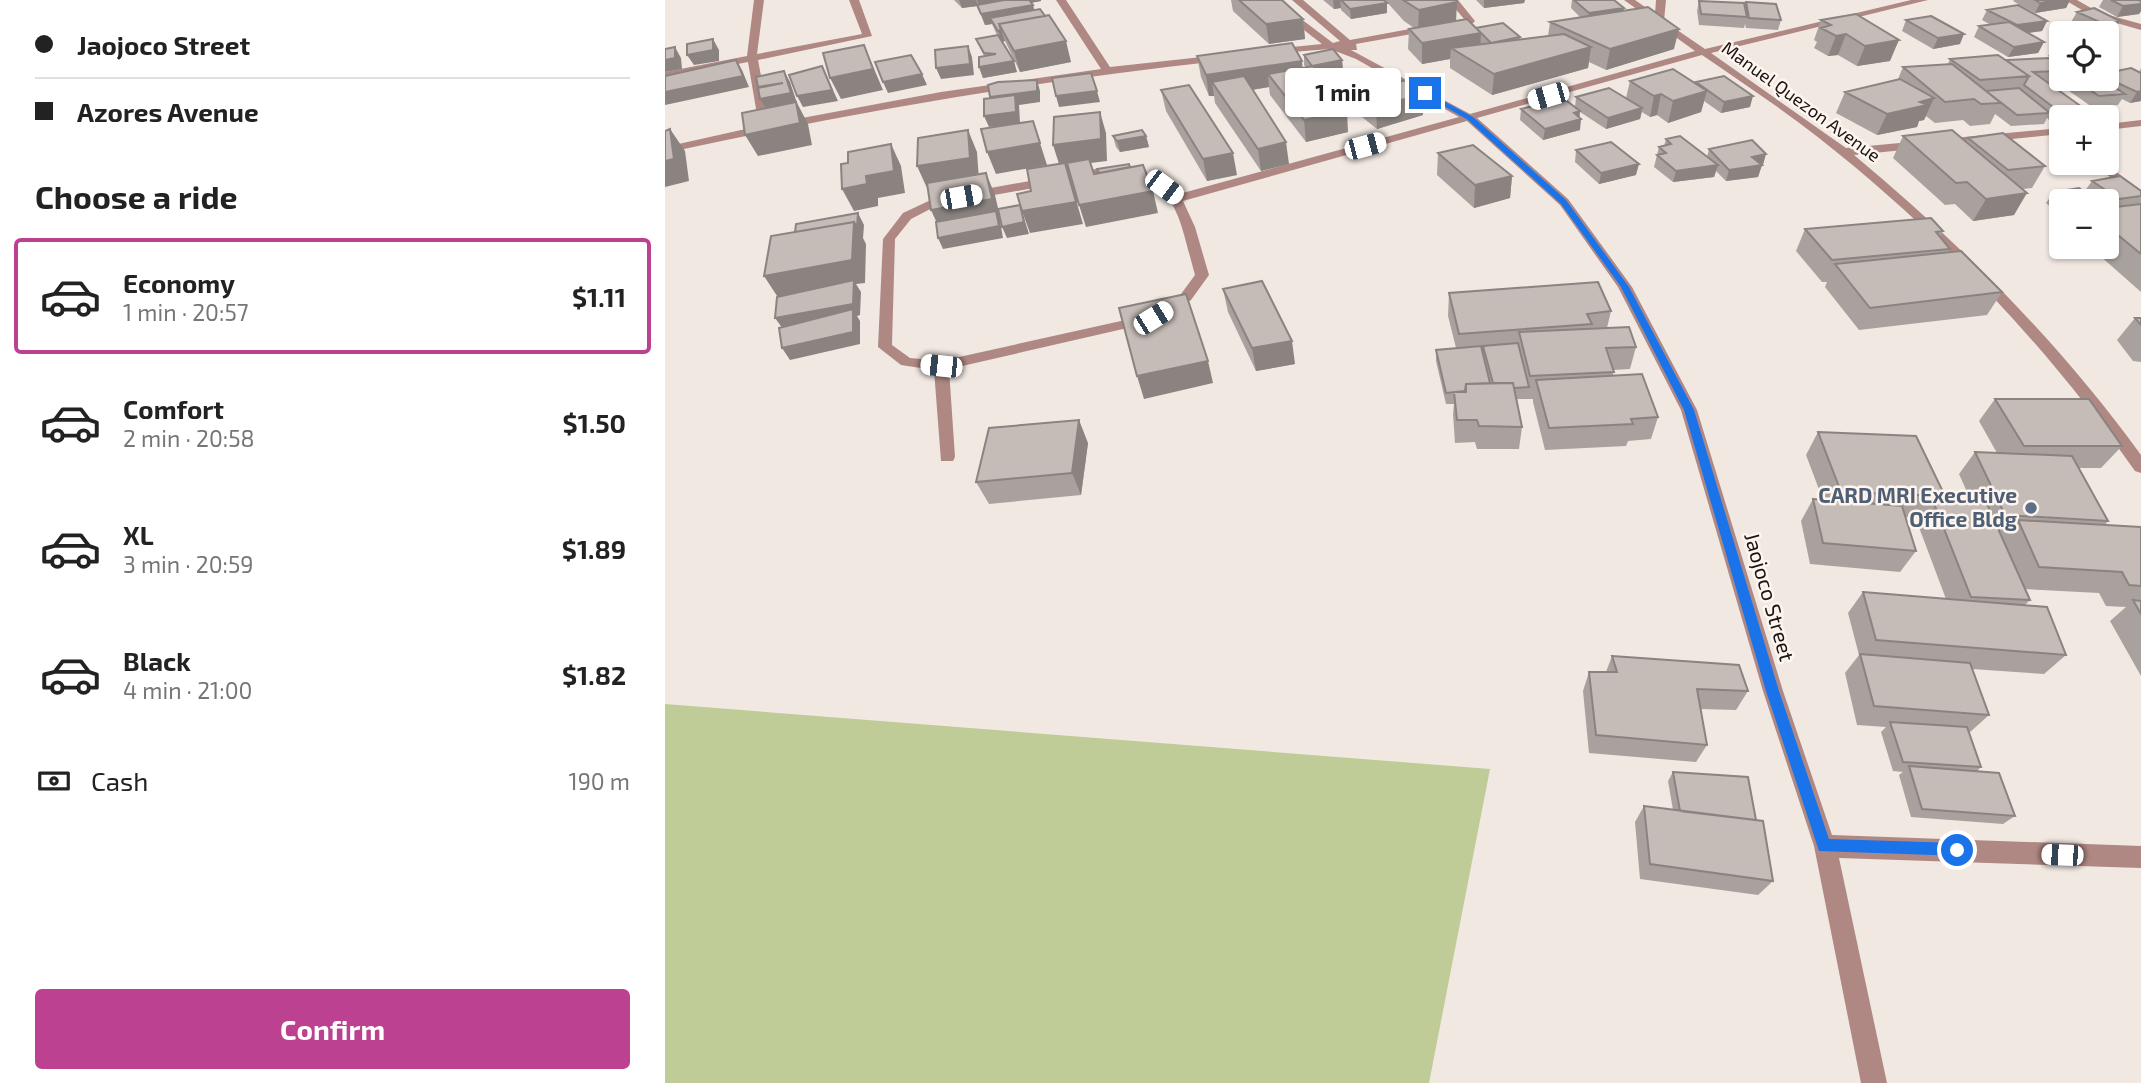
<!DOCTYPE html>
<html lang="en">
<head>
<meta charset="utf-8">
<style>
  :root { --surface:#fff; --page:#f6f6f6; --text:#222; --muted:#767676; --line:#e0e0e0; --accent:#bd4191 }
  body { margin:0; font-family:"Exo 2",sans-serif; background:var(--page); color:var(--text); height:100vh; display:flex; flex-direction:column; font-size:26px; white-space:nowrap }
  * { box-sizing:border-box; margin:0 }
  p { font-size:23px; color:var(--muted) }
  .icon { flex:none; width:38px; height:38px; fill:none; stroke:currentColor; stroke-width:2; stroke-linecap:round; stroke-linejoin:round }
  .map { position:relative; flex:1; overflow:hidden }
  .drawer { display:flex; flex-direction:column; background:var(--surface); width:665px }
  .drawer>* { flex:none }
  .top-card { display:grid; align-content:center; height:154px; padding:0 35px; background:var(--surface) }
  .controls { position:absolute; left:1384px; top:21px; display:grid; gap:14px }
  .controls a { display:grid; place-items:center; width:70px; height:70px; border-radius:7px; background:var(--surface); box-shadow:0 2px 5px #0004; font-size:35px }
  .end { position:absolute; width:32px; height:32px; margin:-16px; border:9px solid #1a73e8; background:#fff; box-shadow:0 0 0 4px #fff }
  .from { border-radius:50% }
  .bubble { position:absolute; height:49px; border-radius:7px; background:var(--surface); box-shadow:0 2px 5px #0004; font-size:23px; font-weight:700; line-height:49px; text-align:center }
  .car { position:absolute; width:21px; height:42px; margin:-21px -10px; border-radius:9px; box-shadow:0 0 5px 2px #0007; background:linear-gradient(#fff 24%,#345 0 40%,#fff 0 76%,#345 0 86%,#fff 0) }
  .top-card b { display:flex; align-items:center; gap:24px; height:66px; font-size:26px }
  .top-card b+b { border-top:2px solid var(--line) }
  .top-card i { width:18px; height:18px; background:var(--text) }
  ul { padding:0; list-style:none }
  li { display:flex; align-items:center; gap:21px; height:116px; margin:0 14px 10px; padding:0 21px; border:4px solid transparent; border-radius:7px }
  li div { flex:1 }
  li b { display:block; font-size:26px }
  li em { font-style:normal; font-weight:700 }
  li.active { border-color:var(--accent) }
  li>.icon { width:63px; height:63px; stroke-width:1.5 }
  h2 { padding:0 35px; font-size:32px; line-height:84px }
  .pay { display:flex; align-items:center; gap:18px; height:77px; padding:0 35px; font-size:26px }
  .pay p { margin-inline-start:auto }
  .cta { display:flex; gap:14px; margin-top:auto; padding:14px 35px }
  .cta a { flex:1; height:80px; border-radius:7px; background:var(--accent); color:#fff; font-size:28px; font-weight:700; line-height:80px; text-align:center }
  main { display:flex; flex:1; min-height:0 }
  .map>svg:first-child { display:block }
</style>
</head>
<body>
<main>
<section class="drawer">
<div class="top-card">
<b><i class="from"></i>Jaojoco Street</b>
<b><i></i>Azores Avenue</b>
</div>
<h2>Choose a ride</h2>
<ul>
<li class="active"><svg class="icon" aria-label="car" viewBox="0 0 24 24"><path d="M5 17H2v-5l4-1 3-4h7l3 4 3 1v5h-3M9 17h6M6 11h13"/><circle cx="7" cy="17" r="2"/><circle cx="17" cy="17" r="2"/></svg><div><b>Economy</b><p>1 min · 20:57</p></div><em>$1.11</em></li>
<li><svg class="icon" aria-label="car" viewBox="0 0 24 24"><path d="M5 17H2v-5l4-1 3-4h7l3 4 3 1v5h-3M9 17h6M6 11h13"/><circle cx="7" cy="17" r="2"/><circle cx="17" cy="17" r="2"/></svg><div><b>Comfort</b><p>2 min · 20:58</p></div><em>$1.50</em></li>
<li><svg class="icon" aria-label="car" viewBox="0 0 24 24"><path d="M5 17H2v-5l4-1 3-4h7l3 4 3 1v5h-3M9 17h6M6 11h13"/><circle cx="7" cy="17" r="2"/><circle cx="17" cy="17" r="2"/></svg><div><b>XL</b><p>3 min · 20:59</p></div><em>$1.89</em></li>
<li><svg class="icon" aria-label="car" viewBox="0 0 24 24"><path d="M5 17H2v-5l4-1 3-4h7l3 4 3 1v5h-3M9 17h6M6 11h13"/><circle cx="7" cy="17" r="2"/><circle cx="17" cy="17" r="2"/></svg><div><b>Black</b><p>4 min · 21:00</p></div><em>$1.82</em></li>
</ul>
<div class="pay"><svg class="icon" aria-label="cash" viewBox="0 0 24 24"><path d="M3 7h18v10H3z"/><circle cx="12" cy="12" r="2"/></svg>Cash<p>190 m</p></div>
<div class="cta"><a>Confirm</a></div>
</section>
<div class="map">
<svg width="1476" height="1083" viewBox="0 0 1476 1083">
  <rect width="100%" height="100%" fill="#f1e8e2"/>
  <!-- green -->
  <path fill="#c0cc97" d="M0 704 825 769 764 1083H0Z"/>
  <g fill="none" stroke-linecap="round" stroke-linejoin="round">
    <!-- minor -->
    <path fill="#af8884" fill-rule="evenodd" d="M89 0H99L92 54 197 34 184 0H194L207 36 93 60 105 124 276 92 436 69 391 0H401L445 67 555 55 560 58 555 61C368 81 184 113 0 153V147L94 126 83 62 0 78V72L82 56Z
      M600 0H611L668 43 675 41 627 0H638L685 40 799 19 783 0H793L810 21 808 23 691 44 692 50H686L805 114 1030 51 959 0H970L990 14 991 0H1001L999 21 1040 49 1246 0H1263L1046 53 1181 148 1396 128V134L1189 155C1296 244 1394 342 1476 455V473L1470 471C1381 345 1275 233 1154 138 1116 108 1076 82 1037 55L812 118 903 199 967 287 1032 410 1118 691 1167 835 1476 846V868L1174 858 1222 1083H1196L1149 846 1098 691 1016 410 953 287 895 205 802 121 518 201 530 227 544 275 526 300 493 321 284 369 290 457 288 461H276L269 370 236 365 213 347 218 239 238 213 270 198 431 169 486 176 502 183 514 194 794 117 691 59 665 49 603 54 602 52 607 49 657 44ZM431 177C514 180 510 203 530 275L516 294 483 315 276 361 245 358 227 345 230 239 246 219 273 205Z
      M1400 0H1412L1433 12 1476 24V30L1427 16Z
      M703 91 712 93 672 110 663 108Z
      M1476 120V126L1442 130V124Z
      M1426 163H1439L1476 190V200Z"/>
  </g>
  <!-- wall -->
  <path fill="#a9a19d" d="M289 0H376V1L366 3 369 10 406 62 355 72 340 41 337 42 352 72 318 78 314 67 319 56 311 39 332 35 327 24 320 25 312 6 297 8Z
    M566 0H617L638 19 640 39 604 44 568 11Z
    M658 0H719L722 13 686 19 676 10V8L669 9Z
    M720 0H791V21L811 28 855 37V39L883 36 885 22 915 17 906 8 907 0H949L958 11 1009 49 941 70 924 62 923 68 827 95 785 68V59L757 64 743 49 744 29 749 28 739 21Z
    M811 0H860L859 3 819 8Z
    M1349 0H1405L1401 8 1370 13 1348 1Z
    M1438 0H1476V11L1474 14 1452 17 1434 7Z
    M1034 1 1080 6 1081 2 1116 20 1113 30 1081 28 1080 24 1079 28 1034 25 1032 11Z
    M1429 8 1448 31 1439 33H1430L1406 22 1412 12Z
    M1322 10 1382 21 1377 31 1363 33 1379 42 1373 53 1343 57 1309 37 1314 26 1326 25 1317 20Z
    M1156 20 1225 61 1192 66 1173 55 1163 56 1149 48 1152 42 1149 40Z
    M1241 20 1295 44 1268 49 1237 31Z
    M1396 44V63L1389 59 1396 64V79H1401L1399 81 1382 82 1417 107 1411 117H1396V120L1385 121 1382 118 1379 124 1346 126 1330 114 1325 124 1305 126 1298 120 1270 123 1261 116 1259 120 1254 121 1252 127 1212 135 1171 113 1180 92 1233 79 1238 67 1283 64 1285 59 1341 60 1387 58 1383 56 1389 45Z
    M639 55 677 60 678 71 655 75 683 132 641 142 605 95 604 87 587 90 624 164 596 171 550 103 549 96H544L536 77 532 56 638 67H641L639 65Z
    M1476 68V101L1465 103 1457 99 1453 105 1427 107 1400 88 1405 79H1442V73L1474 72Z
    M965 81 1030 83 1031 82 1085 107 1056 113 1039 101 1036 112 1003 123 992 115 985 117 977 112 975 119 941 129 915 112V130L878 140 855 120 856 109 910 107 911 97 961 98Z
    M686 88 758 94V115L712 129 687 109Z
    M496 90 572 175 542 181 501 111Z
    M448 136H481L484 147 455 152 451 147Z
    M1238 136 1301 142 1303 138 1380 166 1367 188 1358 189 1349 215 1308 221 1290 204 1280 205 1228 158Z
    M1001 139 1042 157 1044 149 1098 165H1097L1093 177 1061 181 1051 171 1049 177 1008 182 989 167 994 147 999 146Z
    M911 150 971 175 934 184 910 162Z
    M773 153 847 176 845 198 809 208 772 175Z
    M1427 181 1476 191V292L1425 247H1442V201H1433L1419 192Z
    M1389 192 1432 201H1396V215L1381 203Z
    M1140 229 1278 231 1275 237 1285 249 1284 252 1337 292 1322 315 1194 330 1160 287 1162 282H1157L1131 251Z
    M558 289 630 364 591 371 563 312Z
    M784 293 946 311 942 328 971 347 965 369 948 370V376L993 417 986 439 963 441 961 446 880 450 868 402V399H852L857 427 854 449H812L810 442 790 443 788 414 789 404H781L771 361V350L791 348 783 316Z
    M1470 318H1476V362L1468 361 1452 340Z
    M1330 399 1457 446 1436 468H1414L1443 521 1440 525 1476 527V676L1445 621 1461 607 1441 606 1434 593 1359 589 1365 600 1360 605 1401 655 1379 674 1307 669 1324 715 1304 733 1316 767 1312 771 1350 816 1338 824 1246 817 1234 775 1238 772 1228 771 1216 732 1221 727 1192 725 1180 673 1194 655 1183 613 1198 592 1281 599 1252 522 1256 518 1240 517 1251 551 1235 572 1145 564 1136 521 1148 499 1158 500 1141 455 1153 432 1280 496 1276 501 1307 503 1294 474 1310 452 1332 453 1314 421Z
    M423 443 416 495 324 504 311 482Z
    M947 656 1083 691 1071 710 1035 709 1042 745 1031 762 924 753 918 691 924 672H941Z
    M1008 772 1091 820 1108 881 1093 895 975 879 970 822 979 806 1008 810 1003 781Z"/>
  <!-- shaded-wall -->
  <path fill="#8a8380" d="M294 0H311L313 6 297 8Z
    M312 0H376V1L316 12Z
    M668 0H675L676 8 669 9Z
    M819 0H860L859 3 819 8Z
    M1393 0H1405L1401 8 1370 13 1375 3Z
    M792 2 791 22 753 30 754 10Z
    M722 3V13L686 19 685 9Z
    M1476 4V11L1474 14 1452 17 1458 6Z
    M368 5 371 16 325 18 327 24 320 25 316 14Z
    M959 8 957 19 922 24 924 13Z
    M638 19 640 39 604 44 601 24Z
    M1382 21 1377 31 1347 35 1352 25Z
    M1455 21 1448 31 1433 33 1439 24Z
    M1014 29 1009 49 941 70 945 49Z
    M336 30 340 41 337 42 333 31Z
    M816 33 815 54 786 48 785 59 757 64V43Z
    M1181 34 1173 55 1163 56 1171 36Z
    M1299 34 1295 44 1268 49 1273 38Z
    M48 39 54 50V61L29 65 22 55Z
    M1234 40 1225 61 1192 66 1200 46Z
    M401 41 406 62 355 72 349 51Z
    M1379 42 1373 53 1343 57 1349 47Z
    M199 45 218 90 176 99 165 78Z
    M303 46 307 57 309 75 276 79 271 68Z
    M10 47 16 58 17 69 0 72V60Z
    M926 47 923 68 827 95 829 74Z
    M1448 57 1442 67V58Z
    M71 60 77 70 84 87 0 105V92Z
    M677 60 678 71 648 77 647 66Z
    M349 61 352 72 318 78 314 67Z
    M637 61 639 82 603 74 604 87 555 95 547 82 549 96H544L541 75Z
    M157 66 173 101 138 107 132 96Z
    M119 71 125 82 132 103 143 124 147 145 93 156 80 135 102 110 95 99 99 97 93 87Z
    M257 74 262 85 223 93 218 82Z
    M372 80 375 91V102L354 105 355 123 324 127 319 116 329 108 325 97Z
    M432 91 435 102 394 107 391 96Z
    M1042 91 1036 112 1003 123 1008 101Z
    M1476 91V101L1465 103 1472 92Z
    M758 94V115L712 129 711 107Z
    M996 94 992 115 985 117 989 96Z
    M1088 96 1085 107 1056 113 1059 102Z
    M1269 98 1259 120 1254 121 1252 127 1212 135 1222 114 1255 102Z
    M977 108 975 119 941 129 943 118Z
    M682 111 683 132 641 142 639 120Z
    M915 111 913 120 916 119 915 130 878 140 880 129Z
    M435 112 441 133 442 161 401 166 418 224 365 233 357 211 395 167 388 145Z
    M368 121 382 165 331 174 322 152Z
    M5 129 20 151 24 181 0 187V161Z
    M303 130 312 152 314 180 262 188 252 166Z
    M481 136 484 147 455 152 452 141Z
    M621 142 624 164 596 171 593 149Z
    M226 144 236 166 240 193 213 198V206L189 211 177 189 201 176Z
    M568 153 572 175 542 181 538 159Z
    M1101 154 1098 165 1093 166 1097 165 1093 177 1061 181 1064 170 1087 157Z
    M974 164 971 175 934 184 936 173Z
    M1053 165 1049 177 1008 182 1011 171Z
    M321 173 330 195 336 221H335L338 238 278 249 273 238 276 232 266 210Z
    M847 176 845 198 809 208 810 185Z
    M488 191 493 213 421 227 414 205Z
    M1362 193 1349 215 1308 221 1321 199Z
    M355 205 364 234 342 238 337 227Z
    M193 213 199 225 198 238 201 244 200 283 191 284 196 292 195 315 192 316 195 321V344L125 360 117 348 118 329 110 318 114 299 99 276 189 222Z
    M627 341 630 364 591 371 587 348Z
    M543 361 548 383 479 399 472 376Z
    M414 420 423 443 416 495 407 473Z"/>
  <!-- building -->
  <path fill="#c5bbb7" stroke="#8a8380" stroke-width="2" d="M339 0H364L368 5 316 14 312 5Z
    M574 0H617L638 19 601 24Z
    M676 0H719L722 3 685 9Z
    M738 0H791L792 2 754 10Z
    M909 0H949L959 8 924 13Z
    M1370 0H1393L1375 3Z
    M1446 0H1473L1476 1V4L1458 6Z
    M1034 1 1079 3 1082 17 1036 14Z
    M1081 2 1111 4 1116 20 1084 18Z
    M1353 5 1382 21 1352 25 1322 10Z
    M983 7 1014 29 945 49 885 22Z
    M1429 8 1455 21 1439 24 1412 12Z
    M375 9 380 16 334 24 336 30 333 31 325 18Z
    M1191 14 1234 40 1200 46 1181 34 1171 36 1156 28 1166 25 1156 20Z
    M384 15 401 41 349 51 334 24Z
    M1266 16 1299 34 1273 38 1241 20Z
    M802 19 816 33 757 43 744 29Z
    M1344 22 1379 42 1349 47 1314 26Z
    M838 23 855 37 826 43 811 28Z
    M899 34 926 47 829 74 786 48Z
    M333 35 349 61 314 67V57L331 54 319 53 311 39Z
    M48 39V50L22 55V44Z
    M627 43 637 61 541 75 532 56Z
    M1396 44V49L1389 45Z
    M199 45 208 69 165 78 158 53Z
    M303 46 305 64 271 68 270 50Z
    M10 47V58L0 60V49Z
    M668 49 677 60 647 66 639 55Z
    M246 55 257 74 218 82 210 62Z
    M1333 55 1364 76 1315 80 1285 59Z
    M1387 58 1396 64V71L1368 72 1417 107 1392 110 1359 85 1364 76 1341 60Z
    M71 60 78 76 0 92V76Z
    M1287 64 1336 103 1316 104 1309 99 1280 102 1238 67Z
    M157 66 167 90 132 96 124 75Z
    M648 66 682 111 639 120 603 74Z
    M1466 68 1476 73V91L1472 92 1442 78V76H1444L1442 75V73Z
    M1008 69 1042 91 1008 101 996 94 989 96 965 81Z
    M119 71 126 93 95 99 93 88 118 83 93 87 91 77Z
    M426 73 432 91 391 96 387 78Z
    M579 76 621 142 593 149 547 82Z
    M1059 76 1088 96 1059 102 1031 82Z
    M1235 79 1269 98 1255 102 1262 105 1222 114 1180 92Z
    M1409 79H1436L1460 94 1434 96Z
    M372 80V91L325 97 323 85 333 82Z
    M745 80 758 94 711 107 686 88Z
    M524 85 568 153 538 159 496 90Z
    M944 88 977 108 943 118 911 97Z
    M1354 88 1385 113 1352 115 1321 91Z
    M350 95 351 112 319 116V99Z
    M898 98 915 111 909 113 916 119 880 129 856 109Z
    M131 102 135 123 80 135 77 113Z
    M435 112 436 139 388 145 389 117Z
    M368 121 375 143 322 152 316 129Z
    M5 129 9 159 0 161V131Z
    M303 130 305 158 252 166 253 138Z
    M477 130 481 136 452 141 448 136Z
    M1287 130 1362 193 1321 199 1302 182 1291 183 1238 136Z
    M1338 133 1380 166 1343 170 1303 138Z
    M1015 136 1053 165 1011 171 992 155 1001 153 994 147 1006 144 1001 139Z
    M1087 140 1101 154 1087 157 1097 165 1064 170 1044 149Z
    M946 142 974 164 936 173 911 150Z
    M226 144 229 171 201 176 202 184 177 189 176 164 183 163V152Z
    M808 145 847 176 810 185 773 153Z
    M424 159 429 174 478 165 488 191 414 205 402 163Z
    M400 163 411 202 357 211 352 194 366 191 362 169Z
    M464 164 465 167 434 173 432 169Z
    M321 173 327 199 266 210 262 183Z
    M1455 176 1476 191V196L1454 199 1427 181Z
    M1414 188 1432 201H1401L1389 192Z
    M1476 204V254L1442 226V208Z
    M355 205 359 222 337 227 333 209Z
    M331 211 334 226 273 238 271 222Z
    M193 213 192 227 189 222 130 232 131 224Z
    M1266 218 1278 231 1271 232 1285 249 1167 260 1140 229Z
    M189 222 187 260 99 276 106 236Z
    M1296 251 1337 292 1205 308 1170 264Z
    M189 280 188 304 110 318 112 297Z
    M597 281 627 341 587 348 558 289Z
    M933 282 946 311 922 314 927 324 794 334 784 293Z
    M521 294 543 361 472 376 454 308Z
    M188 309V332L117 348 114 328Z
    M1470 318H1476V325Z
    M964 327 971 347 941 348 949 372 865 376 854 332Z
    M853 343 864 387 849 388 848 383H828L818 346Z
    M816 346 825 383 801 384 800 391 781 393 771 350Z
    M977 374 993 417 966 419 968 424 884 428 871 380Z
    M848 383 857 427 814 426 812 420H792L789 392H801V384Z
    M1330 399H1424L1457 446H1359Z
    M414 420 407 473 311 482 324 428Z
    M1153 432 1251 436 1280 496 1176 492Z
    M1310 452 1407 456 1443 521 1340 515Z
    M1148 499 1237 506 1251 551 1158 543Z
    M1268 501 1322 504 1365 600 1306 597Z
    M1353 520 1476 527V586L1464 585 1457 572 1374 567Z
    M1198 592 1382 607 1401 655 1211 640Z
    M1468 600 1476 601V614Z
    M1195 654 1305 663 1324 715 1209 706Z
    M947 656 1074 665 1083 691 1032 689 1042 745 931 735 924 672H952Z
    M1225 722 1302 727 1316 767 1238 762Z
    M1244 766 1334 773 1350 816 1257 809Z
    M1008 772 1083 777 1091 820 1015 811Z
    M979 806 1098 821 1108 881 985 864Z"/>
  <!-- route -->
  <path fill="#1a73e8" d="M762 92 808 117 901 200 964 287 1029 410 1114 691 1164 839 1292 843 1299 850 1297 856 1154 851 1101 691 1019 410 956 287 896 204 803 120 756 93Z"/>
  <!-- markers -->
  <circle fill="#5c6f8a" stroke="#fef5ef" stroke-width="2.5" cx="1366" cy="508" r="7"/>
  <g text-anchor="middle" stroke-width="5" stroke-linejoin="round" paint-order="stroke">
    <!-- far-street labels -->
    <g font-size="18" fill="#181513" stroke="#fef5ef">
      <text transform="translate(1136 102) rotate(36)" y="6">Manuel Quezon Avenue</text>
    </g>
    <!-- service labels -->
    <g font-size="21" font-weight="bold" fill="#4e5e75" stroke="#fef5ef" text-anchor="end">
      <text x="1352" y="503">CARD MRI Executive<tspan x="1352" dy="24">Office Bldg</tspan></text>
    </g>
    <!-- street labels -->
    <g font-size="21" fill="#181513" stroke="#fef5ef">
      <text transform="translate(1104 597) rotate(74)" y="7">Jaojoco Street</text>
    </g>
  </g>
</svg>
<div class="controls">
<a><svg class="icon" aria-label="locate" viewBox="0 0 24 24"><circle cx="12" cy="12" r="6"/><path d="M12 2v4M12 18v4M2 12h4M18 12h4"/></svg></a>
<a>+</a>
<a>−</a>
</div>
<i class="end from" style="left:1292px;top:850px"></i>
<i class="end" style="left:760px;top:93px"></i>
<div class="bubble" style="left:620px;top:68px;width:116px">1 min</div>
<i class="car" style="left:883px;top:96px;rotate:254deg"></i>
<i class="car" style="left:700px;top:146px;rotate:75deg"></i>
<i class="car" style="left:499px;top:187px;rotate:127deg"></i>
<i class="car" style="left:296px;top:197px;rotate:80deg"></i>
<i class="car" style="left:488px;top:318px;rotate:58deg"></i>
<i class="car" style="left:276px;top:366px;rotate:276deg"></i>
<i class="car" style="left:1397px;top:855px;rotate:272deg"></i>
</div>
</main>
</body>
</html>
